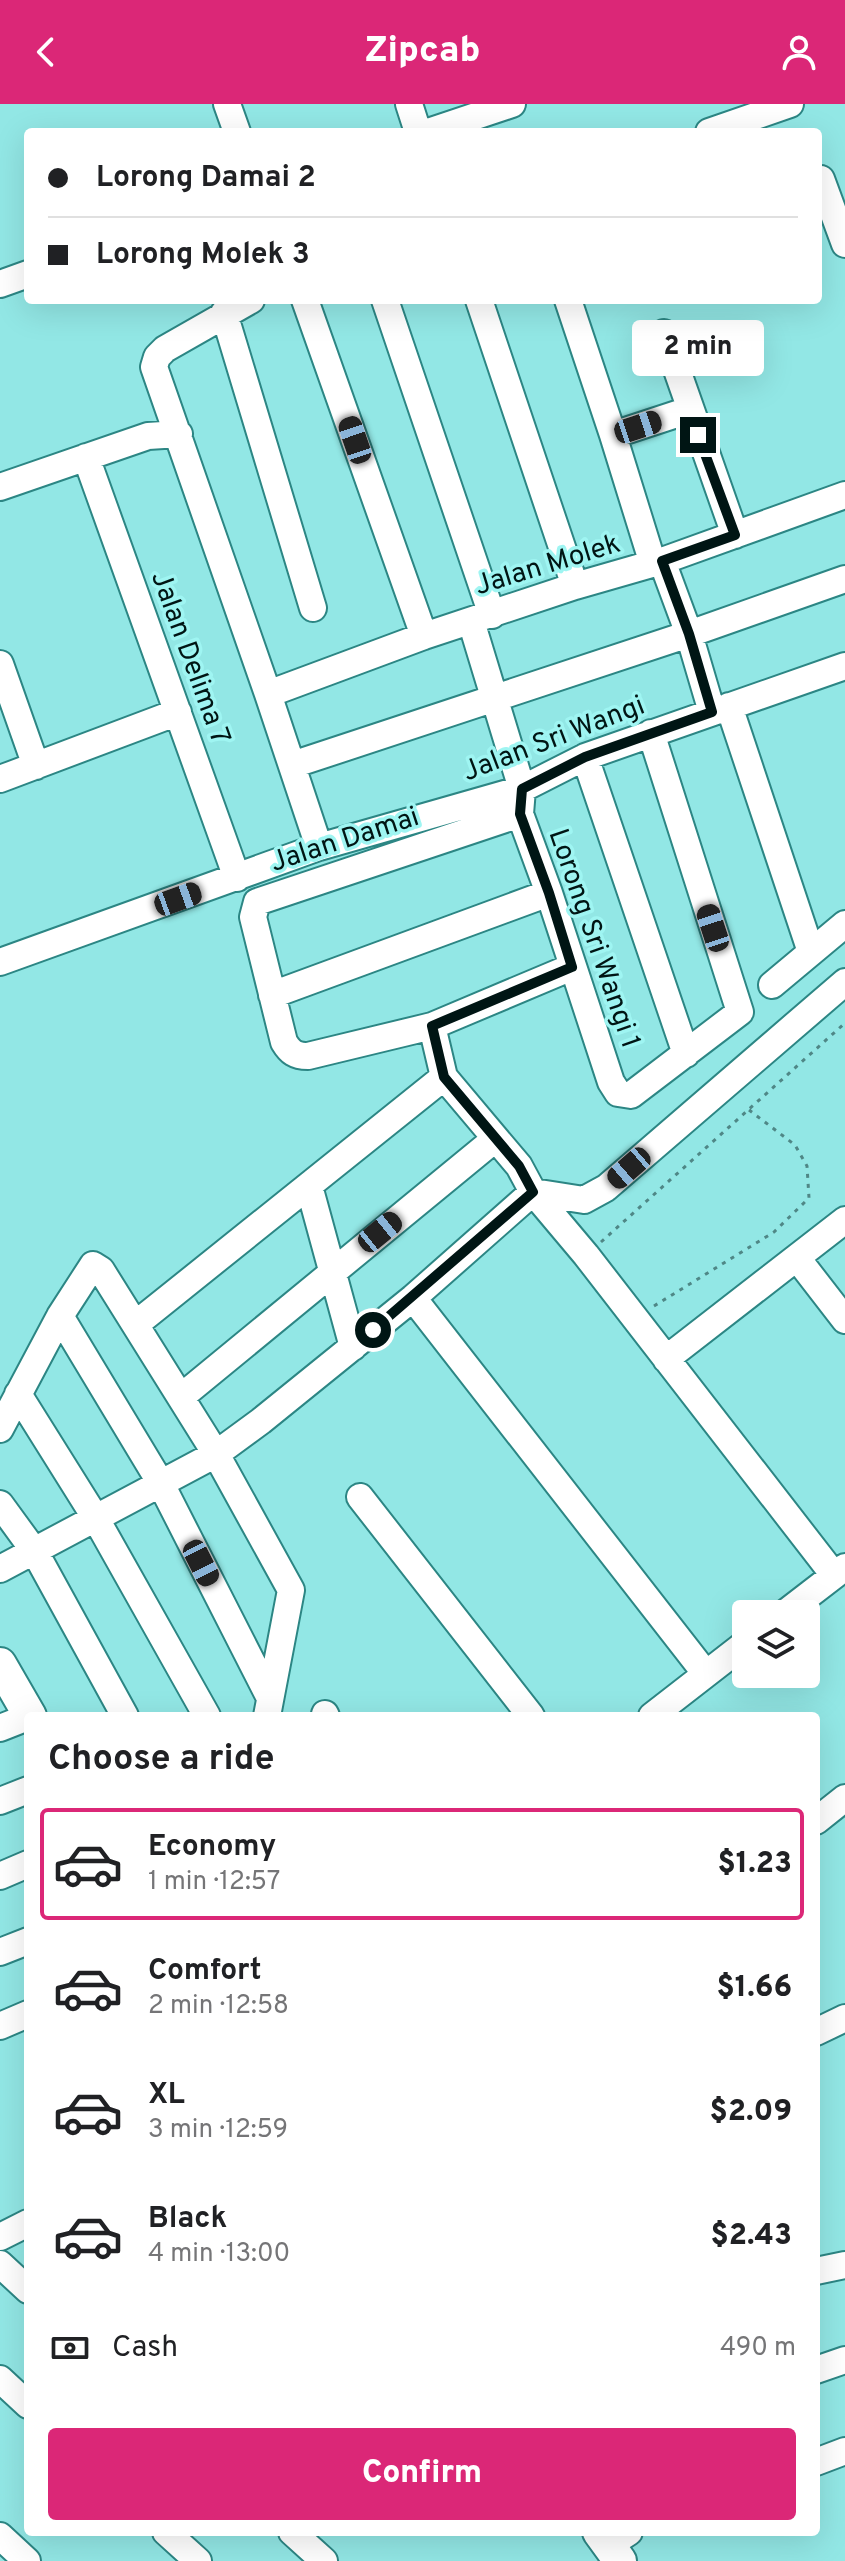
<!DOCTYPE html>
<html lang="en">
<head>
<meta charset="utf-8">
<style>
  :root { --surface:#fff; --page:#f6f6f6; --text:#202124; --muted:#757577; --line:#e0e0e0; --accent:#db2777 }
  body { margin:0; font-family:Overpass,sans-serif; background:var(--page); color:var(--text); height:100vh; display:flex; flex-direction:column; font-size:30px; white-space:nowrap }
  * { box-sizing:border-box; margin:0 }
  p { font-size:26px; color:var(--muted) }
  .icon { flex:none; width:44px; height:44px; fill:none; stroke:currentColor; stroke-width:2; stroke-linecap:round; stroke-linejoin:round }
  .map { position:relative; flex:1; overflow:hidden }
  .sheet { position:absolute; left:24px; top:1608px; width:796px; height:824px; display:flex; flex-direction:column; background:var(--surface); border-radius:8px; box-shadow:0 8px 32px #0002 }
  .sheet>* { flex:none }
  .hud { position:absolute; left:24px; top:24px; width:798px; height:176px; border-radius:8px; box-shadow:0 8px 32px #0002; display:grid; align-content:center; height:176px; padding:0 24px; background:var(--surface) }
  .controls { position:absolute; left:732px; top:1496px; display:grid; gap:16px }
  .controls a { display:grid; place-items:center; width:88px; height:88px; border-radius:8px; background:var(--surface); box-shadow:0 8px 32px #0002; font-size:40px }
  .end { position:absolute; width:36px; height:36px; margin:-18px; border:10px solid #001514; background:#fff; box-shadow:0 0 0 4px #fff }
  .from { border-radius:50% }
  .bubble { position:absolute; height:56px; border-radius:8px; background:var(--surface); box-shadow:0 8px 32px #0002; font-size:26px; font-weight:800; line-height:56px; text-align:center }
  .car { position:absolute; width:24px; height:48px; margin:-24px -12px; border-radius:10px; box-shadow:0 0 6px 2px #0007; background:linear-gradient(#222 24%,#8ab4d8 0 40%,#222 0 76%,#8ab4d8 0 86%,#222 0) }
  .hud b { display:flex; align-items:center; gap:28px; height:76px; font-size:30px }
  .hud b+b { border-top:2px solid var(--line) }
  .hud i { width:20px; height:20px; background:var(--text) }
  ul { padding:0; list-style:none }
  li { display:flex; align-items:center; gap:24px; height:112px; margin:0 16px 12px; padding:0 8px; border:4px solid transparent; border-radius:8px }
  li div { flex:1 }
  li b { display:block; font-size:30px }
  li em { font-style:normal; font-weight:800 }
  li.on { border-color:var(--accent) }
  li>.icon { width:72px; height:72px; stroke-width:1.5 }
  h2 { padding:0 24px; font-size:36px; line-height:96px }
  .pay { display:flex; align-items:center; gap:20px; height:88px; padding:0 24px; font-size:30px }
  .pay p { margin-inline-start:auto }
  .action { display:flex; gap:16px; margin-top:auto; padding:16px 24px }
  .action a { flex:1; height:92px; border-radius:8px; background:var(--accent); color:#fff; font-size:32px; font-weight:800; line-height:92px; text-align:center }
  header { display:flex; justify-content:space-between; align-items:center; height:104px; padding:0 24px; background:var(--accent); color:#fff; font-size:36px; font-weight:800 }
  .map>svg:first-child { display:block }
</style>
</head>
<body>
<header><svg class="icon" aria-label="back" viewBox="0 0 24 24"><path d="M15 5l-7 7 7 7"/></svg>Zipcab<svg class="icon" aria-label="person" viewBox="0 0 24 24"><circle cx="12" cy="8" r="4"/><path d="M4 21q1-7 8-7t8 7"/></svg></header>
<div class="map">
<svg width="845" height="2457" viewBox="0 0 845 2457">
  <rect width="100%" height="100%" fill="#92e7e5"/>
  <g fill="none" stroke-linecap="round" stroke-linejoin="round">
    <!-- minor casing -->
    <g stroke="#2c8684" stroke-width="30">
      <path id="minor" d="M227 0 237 28
        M409 0 418 28
        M428 28 512 0
        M709 28 790 0
        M821 75 845 140
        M0 180 28 170
        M251 196 165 245 157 253 154 263 268 590 319 743
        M305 196 424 532
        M385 196 492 511
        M479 196 575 482
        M568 196 613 331 689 306
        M224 209 313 504
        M664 229 735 431
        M613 331 653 460
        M86 353 237 774
        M0 383 148 332 179 330
        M662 457 689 530 712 608
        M471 517 522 685 520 710 549 789 611 978 618 989 631 991 740 908 651 629
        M0 560 36 662
        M268 590 424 532 575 482 662 457 845 391
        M729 602 811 848
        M585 653 686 950
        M292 661 689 530 845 475
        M0 675 178 608
        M520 710 257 798 253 813 284 938C290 948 295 952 308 952L432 922 572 863
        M0 858 319 743 522 685 585 653 845 562
        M772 881 845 820
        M272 891 549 789
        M432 922 444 973 519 1062 533 1088 586 1151 834 1471
        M309 1082 353 1243
        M797 1154 845 1216
        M413 1194 706 1570
        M60 1212 160 1378 270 1594
        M136 1220 444 973
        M666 1255 845 1116
        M18 1290 95 1413 207 1612
        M181 1293 495 1035
        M0 1325 60 1212 93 1161 101 1166 216 1350 291 1486 267 1612
        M360 1393 531 1612
        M0 1400 35 1448 125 1612
        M0 1465 216 1350 261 1317 413 1194 533 1088 584 1096 606 1084 845 878
        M784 1510 845 1463
        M325 1610 326 1612
        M652 1612 746 1539
        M0 1624 28 1613
        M0 1697 28 1686
        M816 1717 845 1694
        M0 1772 28 1760
        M0 1848 28 1837
        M0 1922 28 1910
        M816 1928 845 1914
        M0 2133 28 2119
        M0 2160 28 2186
        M816 2167 845 2161
        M816 2266 845 2256
        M0 2275 28 2301
        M816 2358 845 2347
        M166 2428 198 2457
        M292 2428 324 2457
        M0 2432 27 2457
        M609 2441 629 2428"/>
    </g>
    <!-- major casing -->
    <g stroke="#2c8684" stroke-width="36">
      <path id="major" d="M0 1560 30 1612
        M599 2428 620 2457"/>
    </g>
    <!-- path -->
    <path stroke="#4f8786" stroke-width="3" stroke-dasharray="4 6" stroke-linecap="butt" d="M601 1138 845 919
      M654 1202 774 1128 809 1094 807 1062 795 1041 749 1006"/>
    <!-- minor -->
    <use href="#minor" stroke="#fff" stroke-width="26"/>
    <!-- major -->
    <use href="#major" stroke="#fff" stroke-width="32"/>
  </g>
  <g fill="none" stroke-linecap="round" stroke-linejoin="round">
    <!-- route -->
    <path stroke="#001514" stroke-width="10" d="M373 1226 533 1088 519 1062 444 973 432 922 572 863 549 789 520 710 522 685 585 653 712 608 689 530 662 457 735 431 698 331"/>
  </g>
  <g text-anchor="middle" stroke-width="7" stroke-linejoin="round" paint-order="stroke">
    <!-- street labels -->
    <g font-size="28" fill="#001514" stroke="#9ff5f2">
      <text transform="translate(547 459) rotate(-17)" y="10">Jalan Molek</text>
      <text transform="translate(192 553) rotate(70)" y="10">Jalan Delima 7</text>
      <text transform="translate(553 633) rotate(-21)" y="10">Jalan Sri Wangi</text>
      <text transform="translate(344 734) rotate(-18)" y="10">Jalan Damai</text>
      <text transform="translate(596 834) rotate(71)" y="10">Lorong Sri Wangi 1</text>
    </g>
  </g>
</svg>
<div class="controls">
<a><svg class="icon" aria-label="layers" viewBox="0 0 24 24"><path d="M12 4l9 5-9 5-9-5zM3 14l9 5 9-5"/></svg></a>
</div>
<i class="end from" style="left:373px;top:1226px"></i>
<i class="end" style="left:698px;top:331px"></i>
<div class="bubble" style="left:632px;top:216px;width:132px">2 min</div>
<i class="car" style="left:638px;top:323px;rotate:72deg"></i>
<i class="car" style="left:355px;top:336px;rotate:341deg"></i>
<i class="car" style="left:178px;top:795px;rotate:70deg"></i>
<i class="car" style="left:713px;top:824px;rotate:342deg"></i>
<i class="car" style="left:629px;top:1064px;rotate:229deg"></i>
<i class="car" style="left:380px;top:1128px;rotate:51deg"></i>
<i class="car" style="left:201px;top:1459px;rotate:153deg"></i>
<div class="hud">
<b><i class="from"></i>Lorong Damai 2</b>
<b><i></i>Lorong Molek 3</b>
</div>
<section class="sheet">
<h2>Choose a ride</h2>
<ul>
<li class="on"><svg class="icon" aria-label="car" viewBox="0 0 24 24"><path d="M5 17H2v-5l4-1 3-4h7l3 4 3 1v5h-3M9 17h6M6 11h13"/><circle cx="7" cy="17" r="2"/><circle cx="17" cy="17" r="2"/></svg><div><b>Economy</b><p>1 min · 12:57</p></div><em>$1.23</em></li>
<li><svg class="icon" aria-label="car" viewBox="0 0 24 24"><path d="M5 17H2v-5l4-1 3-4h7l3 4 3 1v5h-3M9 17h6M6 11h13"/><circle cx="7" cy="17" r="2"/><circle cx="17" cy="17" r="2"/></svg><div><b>Comfort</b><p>2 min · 12:58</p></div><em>$1.66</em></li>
<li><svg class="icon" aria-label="car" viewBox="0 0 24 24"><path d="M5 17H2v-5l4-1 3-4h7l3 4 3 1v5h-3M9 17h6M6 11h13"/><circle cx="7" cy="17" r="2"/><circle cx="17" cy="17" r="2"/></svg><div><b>XL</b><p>3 min · 12:59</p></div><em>$2.09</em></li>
<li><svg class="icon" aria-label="car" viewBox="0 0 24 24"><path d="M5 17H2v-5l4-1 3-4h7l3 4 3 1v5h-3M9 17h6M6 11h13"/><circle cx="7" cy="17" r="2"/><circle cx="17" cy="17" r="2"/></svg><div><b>Black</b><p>4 min · 13:00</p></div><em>$2.43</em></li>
</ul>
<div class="pay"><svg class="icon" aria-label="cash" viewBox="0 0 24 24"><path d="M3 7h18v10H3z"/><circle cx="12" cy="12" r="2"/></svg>Cash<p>490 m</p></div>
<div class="action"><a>Confirm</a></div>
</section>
</div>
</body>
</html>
